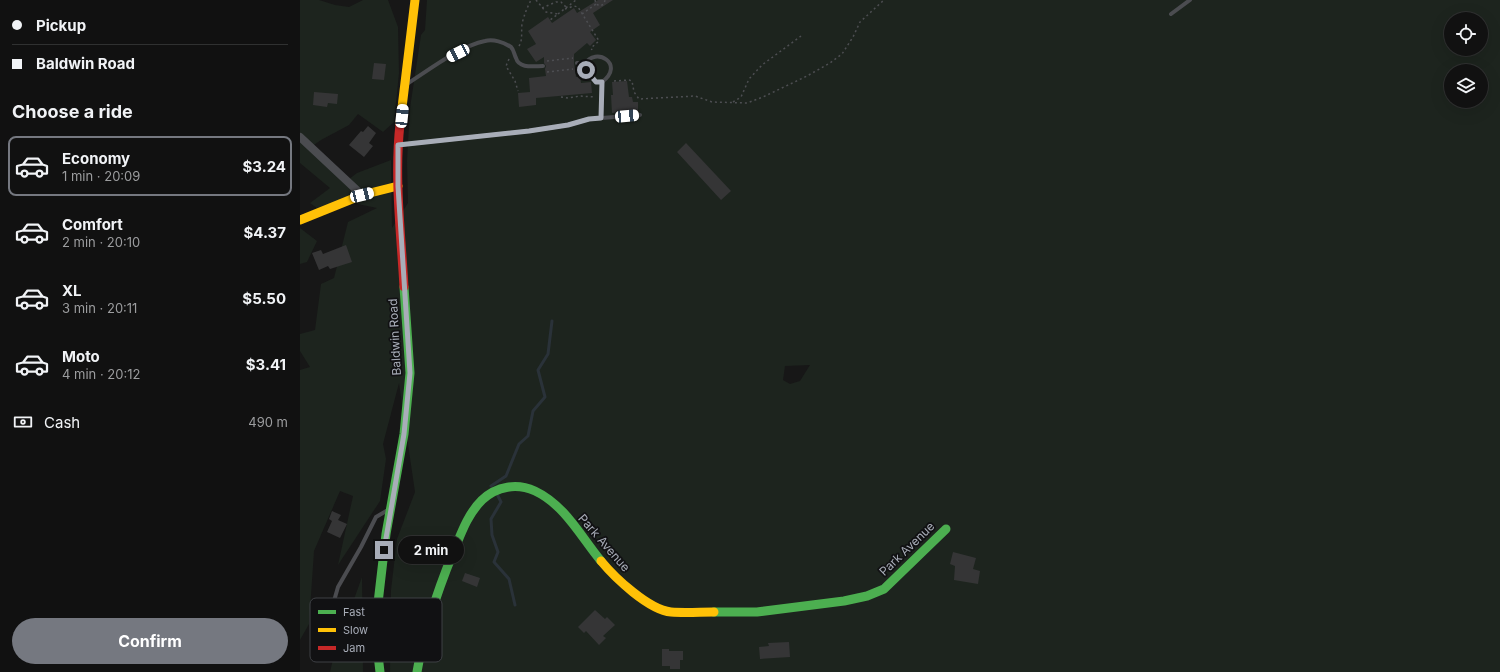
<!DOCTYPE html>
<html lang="en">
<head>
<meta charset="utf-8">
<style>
  :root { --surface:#111; --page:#1e1f1f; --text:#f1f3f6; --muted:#9c9d9f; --line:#303131; --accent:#757880 }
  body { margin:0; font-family:Inter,sans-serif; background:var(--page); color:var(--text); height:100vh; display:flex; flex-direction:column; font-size:15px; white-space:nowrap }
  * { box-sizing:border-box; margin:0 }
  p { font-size:13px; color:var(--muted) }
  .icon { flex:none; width:22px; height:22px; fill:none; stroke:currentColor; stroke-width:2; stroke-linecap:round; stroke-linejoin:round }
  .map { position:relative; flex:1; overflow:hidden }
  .sheet { display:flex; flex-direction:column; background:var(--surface); width:300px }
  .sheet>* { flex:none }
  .top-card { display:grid; align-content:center; height:88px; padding:0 12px; background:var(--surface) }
  .buttons { position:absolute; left:1144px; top:12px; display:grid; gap:8px }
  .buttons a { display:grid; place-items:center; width:44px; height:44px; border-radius:50%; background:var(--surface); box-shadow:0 4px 16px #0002,0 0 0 1px var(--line); font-size:20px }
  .end { position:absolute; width:18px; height:18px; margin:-9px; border:5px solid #a8adb8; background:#111; box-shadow:0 0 0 2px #111 }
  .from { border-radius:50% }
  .bubble { position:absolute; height:28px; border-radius:14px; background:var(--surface); box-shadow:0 4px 16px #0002,0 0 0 1px var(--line); font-size:13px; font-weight:700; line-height:28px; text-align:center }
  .car { position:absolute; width:12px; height:24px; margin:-12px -6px; border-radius:5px; box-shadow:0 0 3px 1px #0007; background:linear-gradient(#fff 24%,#345 0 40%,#fff 0 76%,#345 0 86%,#fff 0) }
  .top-card b { display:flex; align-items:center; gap:14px; height:38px; font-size:15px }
  .top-card b+b { border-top:1px solid var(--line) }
  .top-card i { width:10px; height:10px; background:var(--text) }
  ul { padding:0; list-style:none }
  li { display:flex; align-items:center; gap:12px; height:60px; margin:0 8px 6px; padding:0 4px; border:2px solid transparent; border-radius:8px }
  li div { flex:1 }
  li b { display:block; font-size:15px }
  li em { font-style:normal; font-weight:700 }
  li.on { border-color:var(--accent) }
  li>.icon { width:36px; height:36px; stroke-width:1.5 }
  h2 { padding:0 12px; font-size:18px; line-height:48px }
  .pay { display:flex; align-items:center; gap:10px; height:44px; padding:0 12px; font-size:15px }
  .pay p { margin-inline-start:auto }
  .action { display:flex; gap:8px; margin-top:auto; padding:8px 12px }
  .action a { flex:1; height:46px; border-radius:24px; background:var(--accent); color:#fff; font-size:16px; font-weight:700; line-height:46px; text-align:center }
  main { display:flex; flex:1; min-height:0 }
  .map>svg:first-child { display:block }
</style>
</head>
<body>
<main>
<section class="sheet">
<div class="top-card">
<b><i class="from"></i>Pickup</b>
<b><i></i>Baldwin Road</b>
</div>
<h2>Choose a ride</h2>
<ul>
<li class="on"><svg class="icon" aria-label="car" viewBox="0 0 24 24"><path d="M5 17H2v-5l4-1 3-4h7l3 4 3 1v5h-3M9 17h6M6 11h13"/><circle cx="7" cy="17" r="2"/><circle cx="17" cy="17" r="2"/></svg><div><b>Economy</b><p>1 min · 20:09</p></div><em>$3.24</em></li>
<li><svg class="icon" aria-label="car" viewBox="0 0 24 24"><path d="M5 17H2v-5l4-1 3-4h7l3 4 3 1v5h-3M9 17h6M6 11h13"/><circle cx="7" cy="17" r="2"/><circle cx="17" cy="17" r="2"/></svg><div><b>Comfort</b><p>2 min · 20:10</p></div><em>$4.37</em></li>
<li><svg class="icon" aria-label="car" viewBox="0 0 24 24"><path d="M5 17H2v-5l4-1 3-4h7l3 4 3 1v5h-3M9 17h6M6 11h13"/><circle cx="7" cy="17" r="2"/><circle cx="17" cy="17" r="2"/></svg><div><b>XL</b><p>3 min · 20:11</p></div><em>$5.50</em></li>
<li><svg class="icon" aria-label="car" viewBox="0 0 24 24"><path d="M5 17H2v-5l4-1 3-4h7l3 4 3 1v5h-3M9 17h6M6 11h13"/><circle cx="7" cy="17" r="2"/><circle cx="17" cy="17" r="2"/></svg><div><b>Moto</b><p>4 min · 20:12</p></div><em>$3.41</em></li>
</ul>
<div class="pay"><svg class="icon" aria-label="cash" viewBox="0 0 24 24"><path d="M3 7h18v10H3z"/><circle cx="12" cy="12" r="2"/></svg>Cash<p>490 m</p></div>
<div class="action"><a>Confirm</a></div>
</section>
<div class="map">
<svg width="1200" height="672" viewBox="0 0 1200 672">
  <rect width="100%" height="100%" fill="#171717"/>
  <!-- green -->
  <path fill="#1d241e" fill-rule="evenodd" d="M0 0H19L35 5 49 7 63 0H88L98 27 99 73 94 122 83 132 58 114 49 125 21 140 8 149 44 183 57 173 91 160 92 228 108 203 107 161 110 108 121 35 125 30 127 0H1200V672H90L91 590 97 539 115 492 99 383 83 444 86 459 80 501 38 565 53 496 40 491 14 551 9 624 0 640V370L10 367 0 351V334L15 330 21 284 34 278 48 222 77 208 58 204 57 195 17 208 10 203 30 188 0 163ZM1151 19H1181V49H1151ZM1151 71H1181V101H1151ZM510 365 500 381 490 384 483 380 485 366Z
    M0 228 17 241 7 262 0 264Z
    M62 577 63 672H30L34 655Z"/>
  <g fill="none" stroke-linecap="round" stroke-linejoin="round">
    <!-- stream -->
    <path stroke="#2a3239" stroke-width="3" d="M191 486 206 476 219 444 228 436 233 411 245 397 238 370 248 354 252 321
      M198 496 201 502 191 519 192 535 198 552 194 562 209 579 215 605"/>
  </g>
  <!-- building -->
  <path fill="#353536" d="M298 0H313L293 13 300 25 290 32 296 40 290 46 287 43 274 54V63L276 77 280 76 281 83 291 82 292 93 236 98V105L219 107 218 93 230 92 229 78 246 76 245 69 246 66 244 63V57L236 62 227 49 236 44 228 31 248 17 252 23 274 8 277 13Z
    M74 63 86 64 84 80 72 79Z
    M327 81 329 97H332L333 102H338V111L312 113 311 95H313L312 82Z
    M14 92 38 94 37 104 28 103 27 107 13 105Z
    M68 126 76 133 69 143 73 146 64 157 49 145 61 131 63 132Z
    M386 143 431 191 421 200 377 152Z
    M46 245 52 262 30 269 28 266 19 270 12 253 21 250 23 254Z
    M32 511 41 515 38 520 47 524 40 538 27 532 32 521 29 519Z
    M653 552 676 558 673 569 680 571 678 584 654 580 655 566 650 564Z
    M165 573 180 578 177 587 162 581Z
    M295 610 305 619 307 617 315 625 303 636 306 638 299 645 286 631 284 633 278 627Z
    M489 642 490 657 460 659 459 647 469 646 468 643Z
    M362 649H369V651H383V660H380V669H370V666H362Z"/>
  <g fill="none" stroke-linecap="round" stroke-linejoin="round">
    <!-- path -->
    <path stroke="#4d4e52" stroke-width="1.5" stroke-dasharray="2 3" stroke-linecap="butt" d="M236 0 246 12 258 14 250 20
      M295 0 296 4 300 6 304 4 305 0
      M242 8 256 2H261L267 8
      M265 9 274 6 278 7 299 41 291 48 292 50
      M258 14 276 0
      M282 14 296 4
      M219 46C223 40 221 32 222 24 224 15 227 8 231 0
      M209 59 206 66 215 81 218 91
      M247 61 273 58
      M247 72 273 69
      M314 81 329 80 332 81 334 92 339 99 395 96 412 102 447 103 463 97 507 76 530 63 542 54 553 37 560 22 584 0
      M261 97 268 98 280 96 295 97
      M433 102 441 97 449 79 462 65 501 36"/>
    <!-- lane -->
    <path stroke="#4b4c50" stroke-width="4" d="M871 14 890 0
      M277 63 285 64 286 70 296 82H302L301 118
      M285 64C295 46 326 64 302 82
      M107 84C129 70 160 46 185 41 193 39 204 42 211 47 214 50 214 54 216 58 219 69 234 66 243 66
      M98 145 229 131 268 125 289 119 340 115
      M18 657 38 587 61 547 76 517 88 510"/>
    <!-- street -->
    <path stroke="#4b4c50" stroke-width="8" d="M0 137 62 195"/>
    <!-- fast -->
    <path stroke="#4caf50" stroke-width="9" d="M414 612H457L544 601 567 596 584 589 646 529
      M80 672 75 629 86 534 104 434 110 373 104 287
      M117 672C124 630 137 592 153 553 161 534 167 515 182 500 197 486 217 483 235 491 265 505 281 537 301 561"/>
    <!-- slow -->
    <path stroke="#ffc107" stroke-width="9" d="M100 124 115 0
      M0 220 62 195 98 186
      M301 561C315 578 349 610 371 612 385 613 400 612 414 612"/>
    <!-- jam -->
    <path stroke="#c62828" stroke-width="9" d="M100 124C94 178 101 233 104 287"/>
  </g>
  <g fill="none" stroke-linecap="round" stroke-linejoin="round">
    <!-- route -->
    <path stroke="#a8adb8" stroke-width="5" d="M84 550 104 434 110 373 98 186V145L229 131 268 125 289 119 301 118 302 82H296L286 70"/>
  </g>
  <g text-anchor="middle" stroke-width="3.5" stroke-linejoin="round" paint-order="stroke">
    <!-- street labels -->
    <g font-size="12" fill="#a8adb8" stroke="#111113">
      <text transform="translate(95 337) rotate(-93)" y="4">Baldwin Road</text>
      <text transform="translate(304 543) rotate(49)" y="4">Park Avenue</text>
      <text transform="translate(607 549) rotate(-44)" y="4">Park Avenue</text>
    </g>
  </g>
  <!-- legend -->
  <rect x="10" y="598" width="132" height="64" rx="6" fill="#111113" stroke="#3e4045" stroke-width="1"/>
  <rect x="18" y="610" width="18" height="4" fill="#4caf50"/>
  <rect x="18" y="628" width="18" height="4" fill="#ffc107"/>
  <rect x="18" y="646" width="18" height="4" fill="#c62828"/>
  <g font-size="11" fill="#a8adb8">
    <text x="43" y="616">Fast</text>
    <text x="43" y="634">Slow</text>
    <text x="43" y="652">Jam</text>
  </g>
</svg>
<div class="buttons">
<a><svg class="icon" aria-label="locate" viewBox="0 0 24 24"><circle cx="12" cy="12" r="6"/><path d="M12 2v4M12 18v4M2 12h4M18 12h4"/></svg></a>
<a><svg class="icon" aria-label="layers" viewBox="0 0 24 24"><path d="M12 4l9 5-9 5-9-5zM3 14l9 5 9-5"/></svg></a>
</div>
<i class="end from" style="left:286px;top:70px"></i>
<i class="end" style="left:84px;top:550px"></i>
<div class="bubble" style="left:98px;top:536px;width:66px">2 min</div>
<i class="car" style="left:158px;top:53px;rotate:243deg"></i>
<i class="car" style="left:102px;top:116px;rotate:6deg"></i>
<i class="car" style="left:327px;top:116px;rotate:85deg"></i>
<i class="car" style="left:62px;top:195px;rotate:76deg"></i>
</div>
</main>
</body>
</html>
